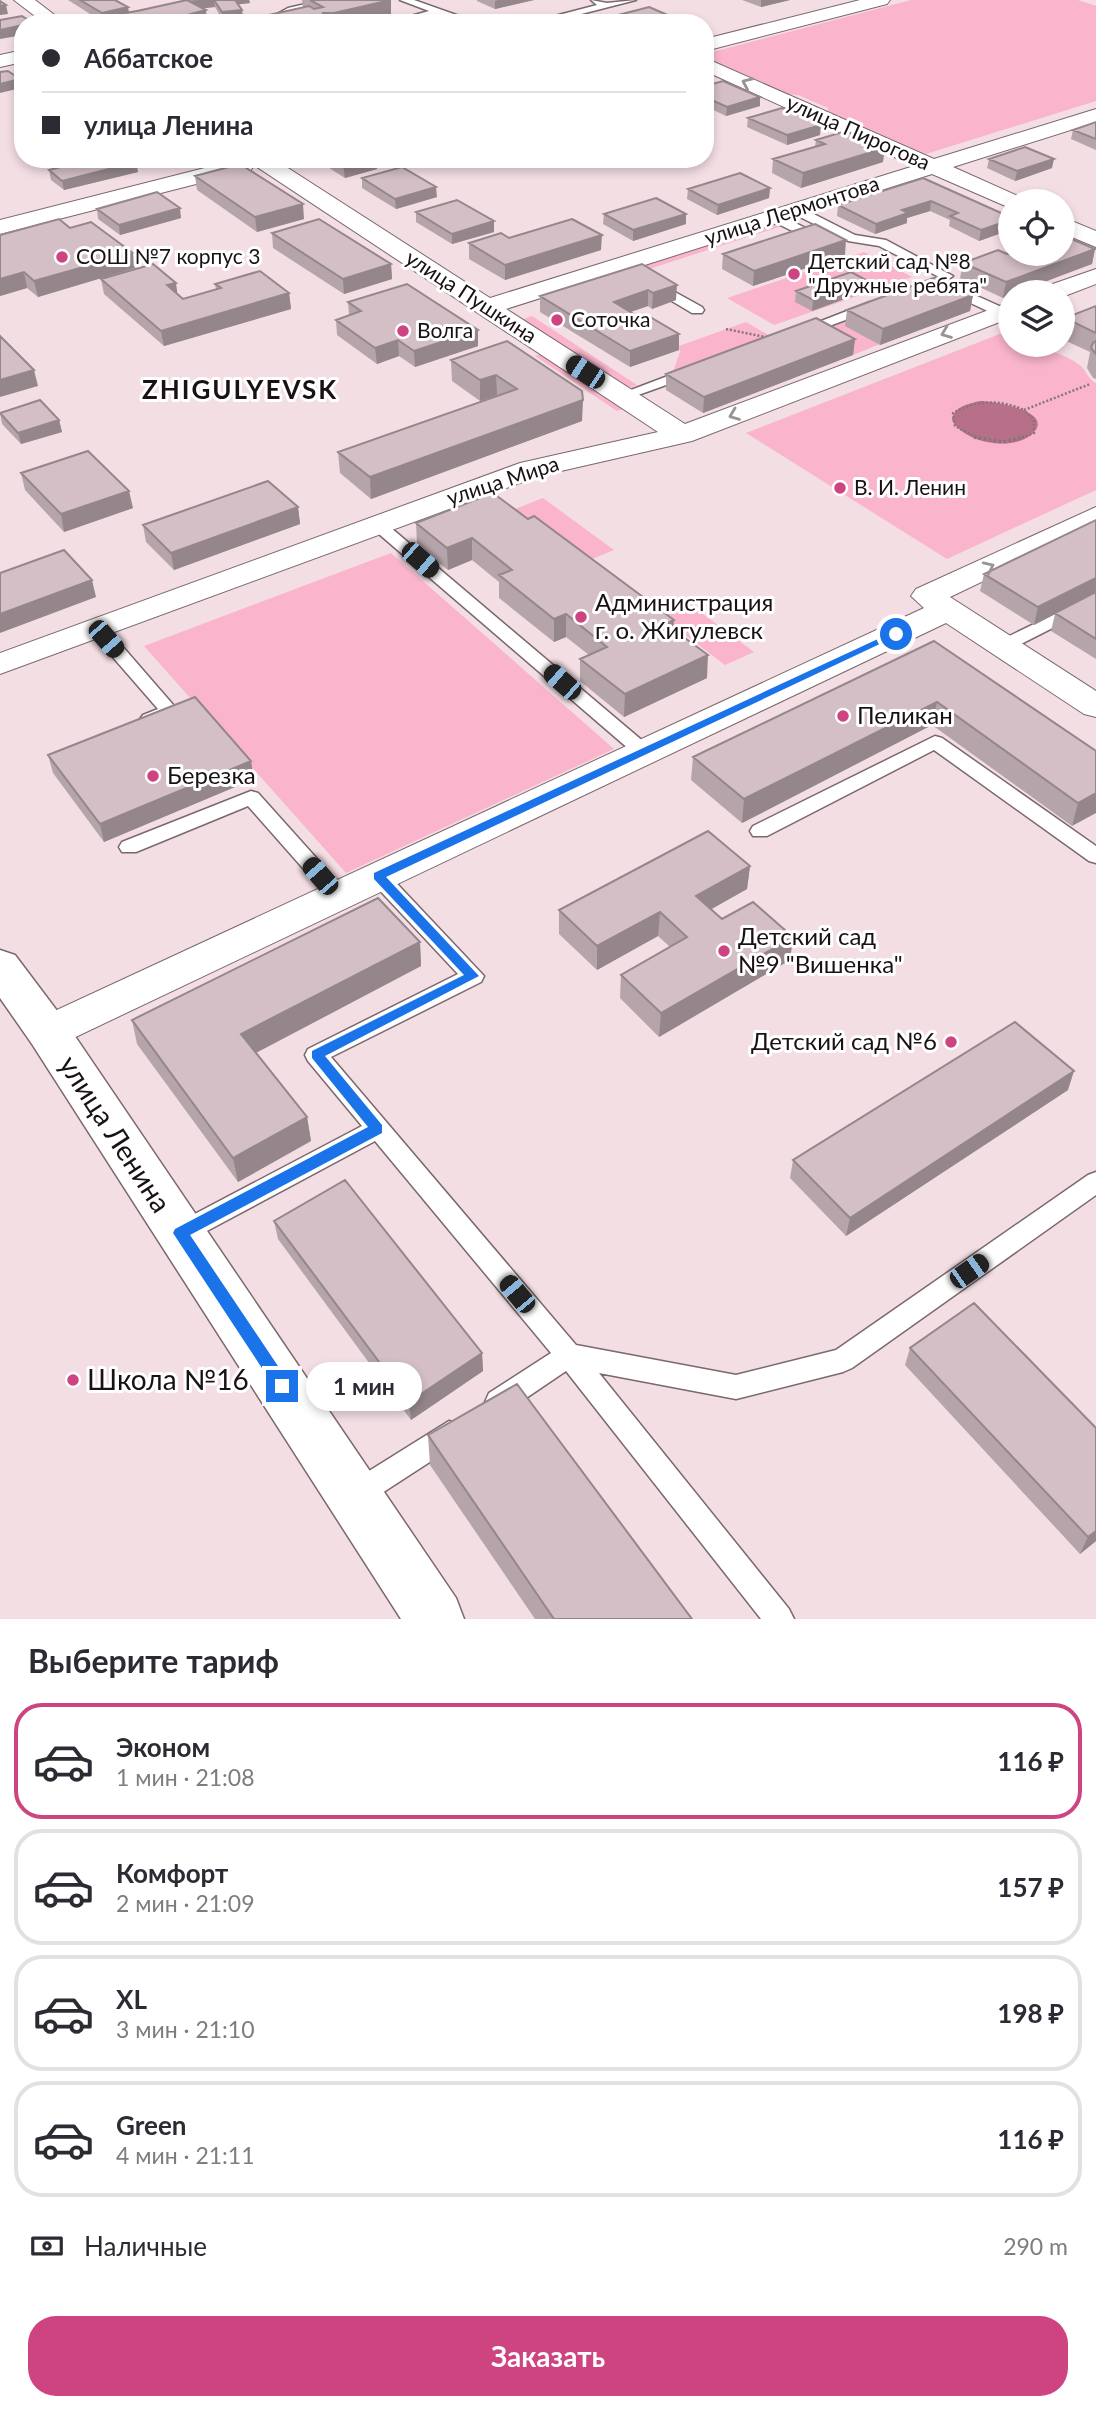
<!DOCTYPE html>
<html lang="ru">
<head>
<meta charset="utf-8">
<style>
  :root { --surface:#fff; --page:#f2f2f3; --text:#2b2b33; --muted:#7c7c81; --line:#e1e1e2; --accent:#cd4480 }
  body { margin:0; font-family:Lato,sans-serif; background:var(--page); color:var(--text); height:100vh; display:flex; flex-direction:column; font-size:26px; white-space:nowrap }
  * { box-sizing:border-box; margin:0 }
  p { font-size:23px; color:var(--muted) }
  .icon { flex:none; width:38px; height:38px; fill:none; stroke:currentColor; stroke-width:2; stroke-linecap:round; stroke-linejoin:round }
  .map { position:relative; height:1619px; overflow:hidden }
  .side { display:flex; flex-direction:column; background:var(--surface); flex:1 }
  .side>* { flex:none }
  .guide { position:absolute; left:14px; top:14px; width:700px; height:154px; border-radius:28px; box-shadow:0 4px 10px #0003; display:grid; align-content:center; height:154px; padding:0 28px; background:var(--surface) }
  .controls { position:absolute; left:998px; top:189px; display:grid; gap:14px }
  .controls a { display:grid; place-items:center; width:77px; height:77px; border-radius:50%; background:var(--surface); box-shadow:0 4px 10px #0003; font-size:35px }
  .end { position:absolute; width:32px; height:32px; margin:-16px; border:9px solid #1a73e8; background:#fff; box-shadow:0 0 0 4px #fff }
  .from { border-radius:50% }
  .bubble { position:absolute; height:49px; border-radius:24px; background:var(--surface); box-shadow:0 4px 10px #0003; font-size:23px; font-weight:700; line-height:49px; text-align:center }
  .car { position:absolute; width:21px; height:42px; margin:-21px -10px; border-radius:9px; box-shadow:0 0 5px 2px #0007; background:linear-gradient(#222 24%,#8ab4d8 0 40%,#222 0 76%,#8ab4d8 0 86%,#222 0) }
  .guide b { display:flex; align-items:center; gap:24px; height:66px; font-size:26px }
  .guide b+b { border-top:2px solid var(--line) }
  .guide i { width:18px; height:18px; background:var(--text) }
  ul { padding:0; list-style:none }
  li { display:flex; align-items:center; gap:21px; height:116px; margin:0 14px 10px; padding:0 14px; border:4px solid var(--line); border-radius:28px }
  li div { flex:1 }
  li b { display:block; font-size:26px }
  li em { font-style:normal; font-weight:700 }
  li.active { border-color:var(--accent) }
  li>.icon { width:63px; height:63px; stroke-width:1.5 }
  h2 { padding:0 28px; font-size:32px; line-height:84px }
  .pay { display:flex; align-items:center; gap:18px; height:77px; padding:0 28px; font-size:26px }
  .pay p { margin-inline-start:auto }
  .primary-button { display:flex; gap:14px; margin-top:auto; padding:14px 28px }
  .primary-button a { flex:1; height:80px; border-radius:28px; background:var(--accent); color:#fff; font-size:28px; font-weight:700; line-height:80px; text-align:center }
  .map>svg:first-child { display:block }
</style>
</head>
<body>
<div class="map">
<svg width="1096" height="1619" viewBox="0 0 1096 1619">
  <rect width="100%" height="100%" fill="#f3dee4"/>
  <!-- green -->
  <path fill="#fab5cc" d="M911 0H1078L1096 6V101L926 154 828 111V108L798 95 787 94 705 57V54Z
    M777 221 785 225 643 271 634 266Z
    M864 252 912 277 774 325 727 298Z
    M532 316 637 385 623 390 518 321Z
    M850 316 880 344 853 355 793 342Z
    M746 322 770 336 673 372 680 352 679 346Z
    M1010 330V345C1032 345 1063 351 1081 366 1087 372 1088 379 1096 383V490L947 559 746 433Z
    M549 351 631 406 617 411 535 356Z
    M543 498 614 550 585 562 515 509Z
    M391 553 614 749 346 873 144 646Z
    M683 599 754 652 725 665 654 611Z"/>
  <!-- water -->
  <path fill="#b86f89" d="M980 401C992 401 1059 411 1031 435 1010 452 963 442 952 420 954 406 968 404 980 401Z"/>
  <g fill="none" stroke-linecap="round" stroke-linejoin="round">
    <!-- lane casing -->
    <g stroke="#7a686d" stroke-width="3">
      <path id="lane" d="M323 0H343L294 12 273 23H261L288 8Z
        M400 0H414L479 23C464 23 454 17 441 15 428 13 402 23 385 23L429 11Z
        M591 0 607 3 636 0 546 23H528L597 5Z
        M792 207H800L855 235 886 240 953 276 947 280 943 279 879 246 848 241 792 213Z
        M774 213 827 238 829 241 819 244 770 220 768 217Z
        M655 281 702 307 704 310 702 313H692L650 288V282Z
        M948 283 1006 309 1008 312 1001 316 996 315 943 290V284Z
        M870 302 875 303V309L805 335H795L793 332Z
        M689 368 694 369V375L627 399 622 400 615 396Z
        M378 520 384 522 651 748 653 752 651 756H637L372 528 370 525Z
        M1096 594V606L1009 650H997L994 646 997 642Z
        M97 623 103 624 175 707 178 711C171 720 153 726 143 723L140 719 143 715 158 709 91 632 88 628 91 624Z
        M935 736 942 738 1096 846V863L1089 861 934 750 767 836H753L750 831 753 826Z
        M251 791 258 793 345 890 348 895 345 900H331L248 806 136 852H122L119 847 122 842Z
        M378 869 385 871 484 976 481 982 331 1057 576 1345 736 1375 836 1350 1088 1175 1096 1172V1195L852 1368 843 1372 736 1399 599 1373 789 1609 794 1619H761L566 1371 507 1411 498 1414 489 1411 485 1402 489 1393 551 1353 375 1141 190 1240 181 1243 172 1240 169 1233 172 1226 362 1126 308 1061 305 1055 308 1049 458 974 371 881 368 876 371 871Z
        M449 1421 459 1425 462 1434 459 1443 365 1504 355 1508 345 1504 341 1495 345 1486Z"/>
    </g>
    <!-- street casing -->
    <g stroke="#7a686d" stroke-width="2">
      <path id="street" d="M14 0H35L65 23H44Z
        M860 0H890L887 4 705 51V39Z
        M23 50V62L0 67V55Z
        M705 58 934 159 1096 109V122L953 167 1018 196 1021 201H1010V208L932 174 506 309 685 424 1010 302V318L692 441 539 476 0 674V653L520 463 658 432 254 165 251 170 0 234V220L240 159H274L490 298 914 166 705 71Z
        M1062 217 1096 231V247L1062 233Z
        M1096 269V284L1062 297V292H1041L1044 287Z
        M1096 507V527L950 597 1096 691V717L1084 714 946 623 63 1043 48 1048 33 1043 27 1032 33 1021 924 608 911 596 916 589Z"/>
    </g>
    <!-- secondary casing -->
    <g stroke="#7a686d" stroke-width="3">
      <path id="secondary" d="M0 950 15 955 64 1020 456 1598 464 1619H401L32 1044 0 998Z"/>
    </g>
    <!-- path-far1 -->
    <path stroke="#84767a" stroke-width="2.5" stroke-dasharray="2 2" stroke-linecap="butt" d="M726 329 770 338
      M1024 410 1090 384
      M980 439 955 426 953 413C977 400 999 399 1024 410
      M1018 439 1034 433V420L1024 410"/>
    <!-- path -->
    <path stroke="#84767a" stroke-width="3.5" stroke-dasharray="2.5 2.5" stroke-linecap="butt" d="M974 437 1003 442 1024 437"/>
    <!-- lane -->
    <use href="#lane" fill="#fff" fill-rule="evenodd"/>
    <!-- street -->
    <use href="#street" fill="#fff" fill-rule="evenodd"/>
    <!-- secondary -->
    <use href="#secondary" fill="#fff" fill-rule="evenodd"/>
  </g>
  <!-- wall -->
  <path fill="#b5a4a9" d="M68 0H115L128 7 129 12 184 1V0H249L250 3 238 4 242 10 243 19 223 21 215 7 202 8 207 23H108L107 21 103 22Z
    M302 0H390L391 16 363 23H270L269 15 303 8Z
    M477 0H534L495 9 477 1Z
    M742 0H790L761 7Z
    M705 86 760 97V106L726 116 705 106Z
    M748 118 820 135 787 145 747 127Z
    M1096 122V150L1071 139 1073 130Z
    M816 140 883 162 801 188 772 173 773 159 815 147Z
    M178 159H205L185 164Z
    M315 159H387L377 162V169L345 178Z
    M989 159 1052 168 1015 181 987 168Z
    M136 162 138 172 64 190 51 180 49 170Z
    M195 176 304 219 257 232 197 190Z
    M362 178 437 197 396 209 362 188Z
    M923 178 1010 217V230L979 241 949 226 950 220 930 211 907 218V223L875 234 837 216 838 205Z
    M770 188 769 198 717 215 687 199 688 189Z
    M97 209 181 218 120 235 98 219Z
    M416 212 494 232 452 244 416 222Z
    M604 214H686V224L633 241 603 224Z
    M70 228 135 268 38 297 27 288 0 296V235Z
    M272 233 391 264 392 279 344 294 273 248Z
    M509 238 601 250 505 280 469 259V243Z
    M1095 249 1092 264 1010 292V295L1003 298 960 278 963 263 1007 254Z
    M723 254 845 255 753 286 722 269Z
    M642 264 676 300 652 309 648 306 630 312 679 350 630 367 540 312V296Z
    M101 279 178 294 183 299 216 289 215 284 289 293 291 309 164 346 104 294Z
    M868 281 866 291 812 311 795 302 796 291Z
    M973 295 970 311 880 345 845 326 847 310Z
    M348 302 478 330V346L415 367 399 356 377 364 337 335 336 320 349 315Z
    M1096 306V379L1093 378 1087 368 1090 352 1062 339V332L1065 318Z
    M855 339 853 355 703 413 666 390V374Z
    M507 341 582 421 371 499 340 473 338 452 497 396 480 401 452 381 451 360Z
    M0 413 59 420 62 432 21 444 2 424Z
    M21 473 133 508 64 532 25 490Z
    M493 493 674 629 707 678 624 717 580 681V659L589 655 566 637 554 642 499 598V582L472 560 448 570 417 545 416 523Z
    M298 507 300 524 174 570 146 542 143 525Z
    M1096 520V659L1051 631 1055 614 1034 625 980 591 984 574Z
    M934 641 1096 751 1072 826 932 725 742 823 691 780 693 757Z
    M48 755 254 779 104 842 53 773Z
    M750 866 747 889 711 909 722 919 793 937 790 960 659 1037 620 998 621 975 670 947 658 936 597 970 559 934V910Z
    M420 942 421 966 256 1053 307 1117 311 1141 238 1182 137 1044 132 1020Z
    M1068 1090 846 1236 790 1178 793 1160Z
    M274 1221 482 1353 483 1371 411 1420 278 1239Z
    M910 1348 1096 1428V1541L1080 1554 905 1365Z
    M428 1435 692 1619H535L430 1465Z"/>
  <!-- shaded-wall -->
  <path fill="#94868a" d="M199 0H214L215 7 188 10 187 1Z
    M233 0H249L250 3 234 5Z
    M391 0V16L363 23H335L334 13Z
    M498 0H534L495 9V1Z
    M761 0H790L761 7Z
    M6 5 8 14 0 15V6Z
    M128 7 129 16H107V21L103 22 102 13Z
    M206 10 207 23H157Z
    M242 10 243 19 223 21 222 12Z
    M670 16V23H644Z
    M333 19 334 23H315Z
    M23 25V35L0 39V30Z
    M20 79 21 88 0 93V84Z
    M760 97V106L726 116 727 107Z
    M821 125 820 135 787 145V135Z
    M885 148 883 162 801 188 803 173Z
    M185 159H205L185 164Z
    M361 159H387L377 162V169L345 178 343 164Z
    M1054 159 1052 168 1015 181 1017 171Z
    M136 162 138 172 64 190 62 181Z
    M436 187 437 197 396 209 395 199Z
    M770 188 769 198 717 215 718 205Z
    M931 201 930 211 907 218V223L875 234 876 224 902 210Z
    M303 204 304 219 257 232 255 217Z
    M180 208 181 218 120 235 119 225Z
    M686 214V224L633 241V230Z
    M1010 220V230L979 241 981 230Z
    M494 221V232L452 244V234Z
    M602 235 601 250 505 280V265Z
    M846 240 845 255 753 286 754 271Z
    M1095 249 1092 264 1018 292H1010V295L1003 298 1006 282Z
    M133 253 135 268 38 297 34 281Z
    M391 264 392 279 344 294 343 279Z
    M24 272 27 288 0 296V279Z
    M868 281 866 291 812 311 813 300Z
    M176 283 178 298 167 285Z
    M677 285 676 300 652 309 653 293Z
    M648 290V306L613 318 614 302Z
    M289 293 291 309 164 346 161 331Z
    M973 295 970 311 880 345 883 329Z
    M478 330V346L415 367 414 351Z
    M679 334V350L630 367V351Z
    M855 339 853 355 703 413 704 397Z
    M398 340 399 356 377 364 375 348Z
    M34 370 38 386 0 397V380Z
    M496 375 497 395 480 401V380Z
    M583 400 582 421 371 499 370 477Z
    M59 420 62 432 21 444 18 433Z
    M129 491 133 508 64 532 61 514Z
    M298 507 300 524 174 570 171 553Z
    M472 538V560L448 570 447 548Z
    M1096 578V593L1034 625 1038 607Z
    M92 580 96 597 0 633V614Z
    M566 614V637L554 642V619Z
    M674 620 673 643 666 624Z
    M708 655 707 678 624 717 625 694Z
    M937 702 932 725 742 823 744 799Z
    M251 761 254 779 104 842 100 824Z
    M1096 793V813L1072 826 1078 803Z
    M750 866 747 889 694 919 696 896Z
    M660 912 658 936 597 970V946Z
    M793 937 790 960 659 1037 661 1013Z
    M420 942 421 966 246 1058 241 1034Z
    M1074 1071 1068 1090 846 1236 850 1218Z
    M307 1117 311 1141 238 1182 233 1158Z
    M482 1353 483 1371 411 1420 409 1402Z
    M1096 1531V1541L1080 1554 1088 1537Z"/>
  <!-- building -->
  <path fill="#d3bfc5" stroke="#94868a" stroke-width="2" d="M80 0H115L128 7 102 13Z
    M187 0 206 10 157 23H119L107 16 137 11Z
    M214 0H235L242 10 222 12Z
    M310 0H391L334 13H322L333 19 315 23H282L269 15 309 6 314 9 323 7Z
    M0 1 6 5 0 6Z
    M649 7 670 16 644 23H587Z
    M22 16 33 23H23V25L0 30V20Z
    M8 71 20 79 0 84V72Z
    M723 81 760 97 727 107 705 97V86Z
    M782 108 821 125 787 135 748 118Z
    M1096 122V139L1073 130Z
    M846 131 885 148 803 173 773 159 825 144 816 140Z
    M1025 147 1054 159 1017 171 989 159Z
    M92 159H133L136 162 62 181 49 170Z
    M336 159H361L343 164Z
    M240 164 303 204 255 217 195 176Z
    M402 167 436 187 395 199 362 178Z
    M740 173 770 188 718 205 688 189Z
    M923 178 1010 217V220L981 230 950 216 958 213 931 201 902 210 908 213 876 224 838 205Z
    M157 192 180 208 119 225 97 209Z
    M656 198 686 214 633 230 604 214Z
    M457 200 494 221 452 234 416 212Z
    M59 219 70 228 91 222 133 253 34 281 24 272 0 279V235Z
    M319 219 391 264 343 279 272 233Z
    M572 219 602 235 505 265 469 243 501 233 509 238Z
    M815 224 846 240 754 271 723 254Z
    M1062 235 1095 249 1006 282 963 263 998 250 1007 254H1062Z
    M153 264 176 283 167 285 183 299 221 288 215 284 260 271 289 293 161 331 101 279Z
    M642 264 677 285 653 293 648 290 614 302 637 316 645 314 679 334 630 351 540 296Z
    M851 272 868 281 813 300 796 291Z
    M936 277 973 295 883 329 847 310Z
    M407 284 478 330 414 351 398 340 375 348 336 320 361 311 348 302Z
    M1096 306V333L1065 318Z
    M816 318 855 339 704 397 666 374Z
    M0 336 34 370 0 380Z
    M507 341 582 391 583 400 370 477 338 452 517 389 496 375 480 380 451 360Z
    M1096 341V354L1091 348 1093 343Z
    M40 400 59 420 18 433 0 413Z
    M88 451 129 491 61 514 21 473Z
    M268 481 298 507 171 553 143 525Z
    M493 493 528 519 534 516 674 620 666 624 708 655 625 694 580 659 607 647 566 614 554 619 499 575 512 570 472 538 447 548 416 523Z
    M1096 520V578L1038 607 984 574Z
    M64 550 92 580 0 614V573Z
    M1096 592V639L1055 613Z
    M934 641 1096 751V793L1078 803 937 702 744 799 693 757Z
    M195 697 251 761 100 824 48 755Z
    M708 831 750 866 696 896 722 919 753 902 793 937 661 1013 621 975 687 937 660 912 597 946 559 910Z
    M378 898 420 942 241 1034 307 1117 233 1158 132 1020Z
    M1015 1022 1074 1071 850 1218 793 1160Z
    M345 1180 482 1353 409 1402 274 1221Z
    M974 1303 1096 1428V1531L1088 1537 910 1348Z
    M517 1384 692 1619H554L428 1435Z"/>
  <!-- one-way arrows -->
  <defs><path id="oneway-chevron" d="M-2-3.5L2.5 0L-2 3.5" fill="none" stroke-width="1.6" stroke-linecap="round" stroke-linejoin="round" transform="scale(1.75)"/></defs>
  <g stroke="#989495">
    <use href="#oneway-chevron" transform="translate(747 83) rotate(-156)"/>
    <use href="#oneway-chevron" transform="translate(946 333) rotate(159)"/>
    <use href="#oneway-chevron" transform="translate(734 415) rotate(159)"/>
    <use href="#oneway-chevron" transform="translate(989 567) rotate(-25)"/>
  </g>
  <!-- route -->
  <path fill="#1a73e8" d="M893 632 901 634 386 877 479 976 325 1056 382 1125V1133L190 1235 288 1381 290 1386 288 1391H277L173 1233 175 1229 368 1127 312 1058V1051L464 975 374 879V873Z"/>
  <!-- markers -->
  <g fill="#cd4480" stroke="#fff" stroke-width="2.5">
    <circle cx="62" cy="257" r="7"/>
    <circle cx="794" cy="274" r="7"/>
    <circle cx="557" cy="320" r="7"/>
    <circle cx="403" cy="331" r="7"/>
    <circle cx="840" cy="488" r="7"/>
    <circle cx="581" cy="617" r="7"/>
    <circle cx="843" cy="716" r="7"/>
    <circle cx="153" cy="776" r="7"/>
    <circle cx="724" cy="951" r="7"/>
    <circle cx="951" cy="1042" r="7"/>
    <circle cx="73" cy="1380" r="7"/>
  </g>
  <g text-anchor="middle" stroke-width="6" stroke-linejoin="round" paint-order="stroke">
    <!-- far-street labels -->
    <g font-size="21" fill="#191214" stroke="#fff">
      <text transform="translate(858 133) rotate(24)" y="7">улица Пирогова</text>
      <text transform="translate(792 211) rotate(-18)" y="7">улица Лермонтова</text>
      <text transform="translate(471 297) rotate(33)" y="7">улица Пушкина</text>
      <text transform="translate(503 481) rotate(-18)" y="7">улица Мира</text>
    </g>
    <!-- far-poi labels -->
    <g font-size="21" fill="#191214" stroke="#fff" text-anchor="start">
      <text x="76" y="264">СОШ №7 корпус 3</text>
      <text x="808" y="269">Детский сад №8<tspan x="808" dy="24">"Дружные ребята"</tspan></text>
      <text x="571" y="327">Соточка</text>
      <text x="417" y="338">Волга</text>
      <text x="854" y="495">В. И. Ленин</text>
    </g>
    <!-- poi labels -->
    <g font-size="24" fill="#191214" stroke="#fff" text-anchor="start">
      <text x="595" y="611">Администрация<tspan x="595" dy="28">г. о. Жигулевск</tspan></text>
      <text x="857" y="724">Пеликан</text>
      <text x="167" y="784">Березка</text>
      <text x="738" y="945">Детский сад<tspan x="738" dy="28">№9 "Вишенка"</tspan></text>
      <text x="937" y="1050" text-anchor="end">Детский сад №6</text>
    </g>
    <!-- far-district labels -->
    <g font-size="26" font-weight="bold" letter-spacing="2" fill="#191214" stroke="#fff">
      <text x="240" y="399">ZHIGULYEVSK</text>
    </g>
    <!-- near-street labels -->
    <g font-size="28" fill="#191214" stroke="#fff">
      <text transform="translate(115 1134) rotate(57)" y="10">улица Ленина</text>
    </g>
    <!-- near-poi labels -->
    <g font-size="28" fill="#191214" stroke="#fff" text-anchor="start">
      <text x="87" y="1390">Школа №16</text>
    </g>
  </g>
</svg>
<div class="controls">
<a><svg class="icon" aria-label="locate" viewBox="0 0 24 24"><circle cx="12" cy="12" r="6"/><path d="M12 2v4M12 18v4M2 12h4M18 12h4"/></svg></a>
<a><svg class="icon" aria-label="layers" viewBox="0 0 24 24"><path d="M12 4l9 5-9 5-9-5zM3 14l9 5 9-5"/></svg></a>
</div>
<i class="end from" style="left:896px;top:634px"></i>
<i class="end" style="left:282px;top:1386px"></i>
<div class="bubble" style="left:306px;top:1362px;width:116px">1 мин</div>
<i class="car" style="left:585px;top:372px;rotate:303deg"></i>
<i class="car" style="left:420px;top:560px;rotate:131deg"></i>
<i class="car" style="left:106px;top:639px;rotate:139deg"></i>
<i class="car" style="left:562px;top:682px;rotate:311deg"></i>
<i class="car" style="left:320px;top:876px;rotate:319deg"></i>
<i class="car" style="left:969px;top:1271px;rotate:55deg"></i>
<i class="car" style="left:517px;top:1294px;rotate:320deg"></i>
<div class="guide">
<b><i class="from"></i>Аббатское</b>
<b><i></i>улица Ленина</b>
</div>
</div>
<section class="side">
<h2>Выберите тариф</h2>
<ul>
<li class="active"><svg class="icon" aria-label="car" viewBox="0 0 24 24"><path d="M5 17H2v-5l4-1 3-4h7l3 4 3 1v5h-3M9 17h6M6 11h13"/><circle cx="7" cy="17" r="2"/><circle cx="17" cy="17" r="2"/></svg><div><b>Эконом</b><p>1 мин · 21:08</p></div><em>116 ₽</em></li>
<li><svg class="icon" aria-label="car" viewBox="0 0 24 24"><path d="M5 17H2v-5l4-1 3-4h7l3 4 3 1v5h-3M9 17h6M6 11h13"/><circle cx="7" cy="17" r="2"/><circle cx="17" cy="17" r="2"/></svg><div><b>Комфорт</b><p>2 мин · 21:09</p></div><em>157 ₽</em></li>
<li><svg class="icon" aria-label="car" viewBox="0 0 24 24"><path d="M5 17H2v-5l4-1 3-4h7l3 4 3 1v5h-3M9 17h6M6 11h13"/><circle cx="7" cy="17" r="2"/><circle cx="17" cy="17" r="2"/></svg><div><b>XL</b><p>3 мин · 21:10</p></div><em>198 ₽</em></li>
<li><svg class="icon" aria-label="car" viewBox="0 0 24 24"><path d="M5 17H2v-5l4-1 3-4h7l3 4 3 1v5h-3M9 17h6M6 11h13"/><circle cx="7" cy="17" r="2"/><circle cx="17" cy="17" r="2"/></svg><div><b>Green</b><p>4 мин · 21:11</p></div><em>116 ₽</em></li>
</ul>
<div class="pay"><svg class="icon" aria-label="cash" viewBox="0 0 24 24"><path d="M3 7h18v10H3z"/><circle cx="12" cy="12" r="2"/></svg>Наличные<p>290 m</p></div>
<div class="primary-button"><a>Заказать</a></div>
</section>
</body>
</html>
